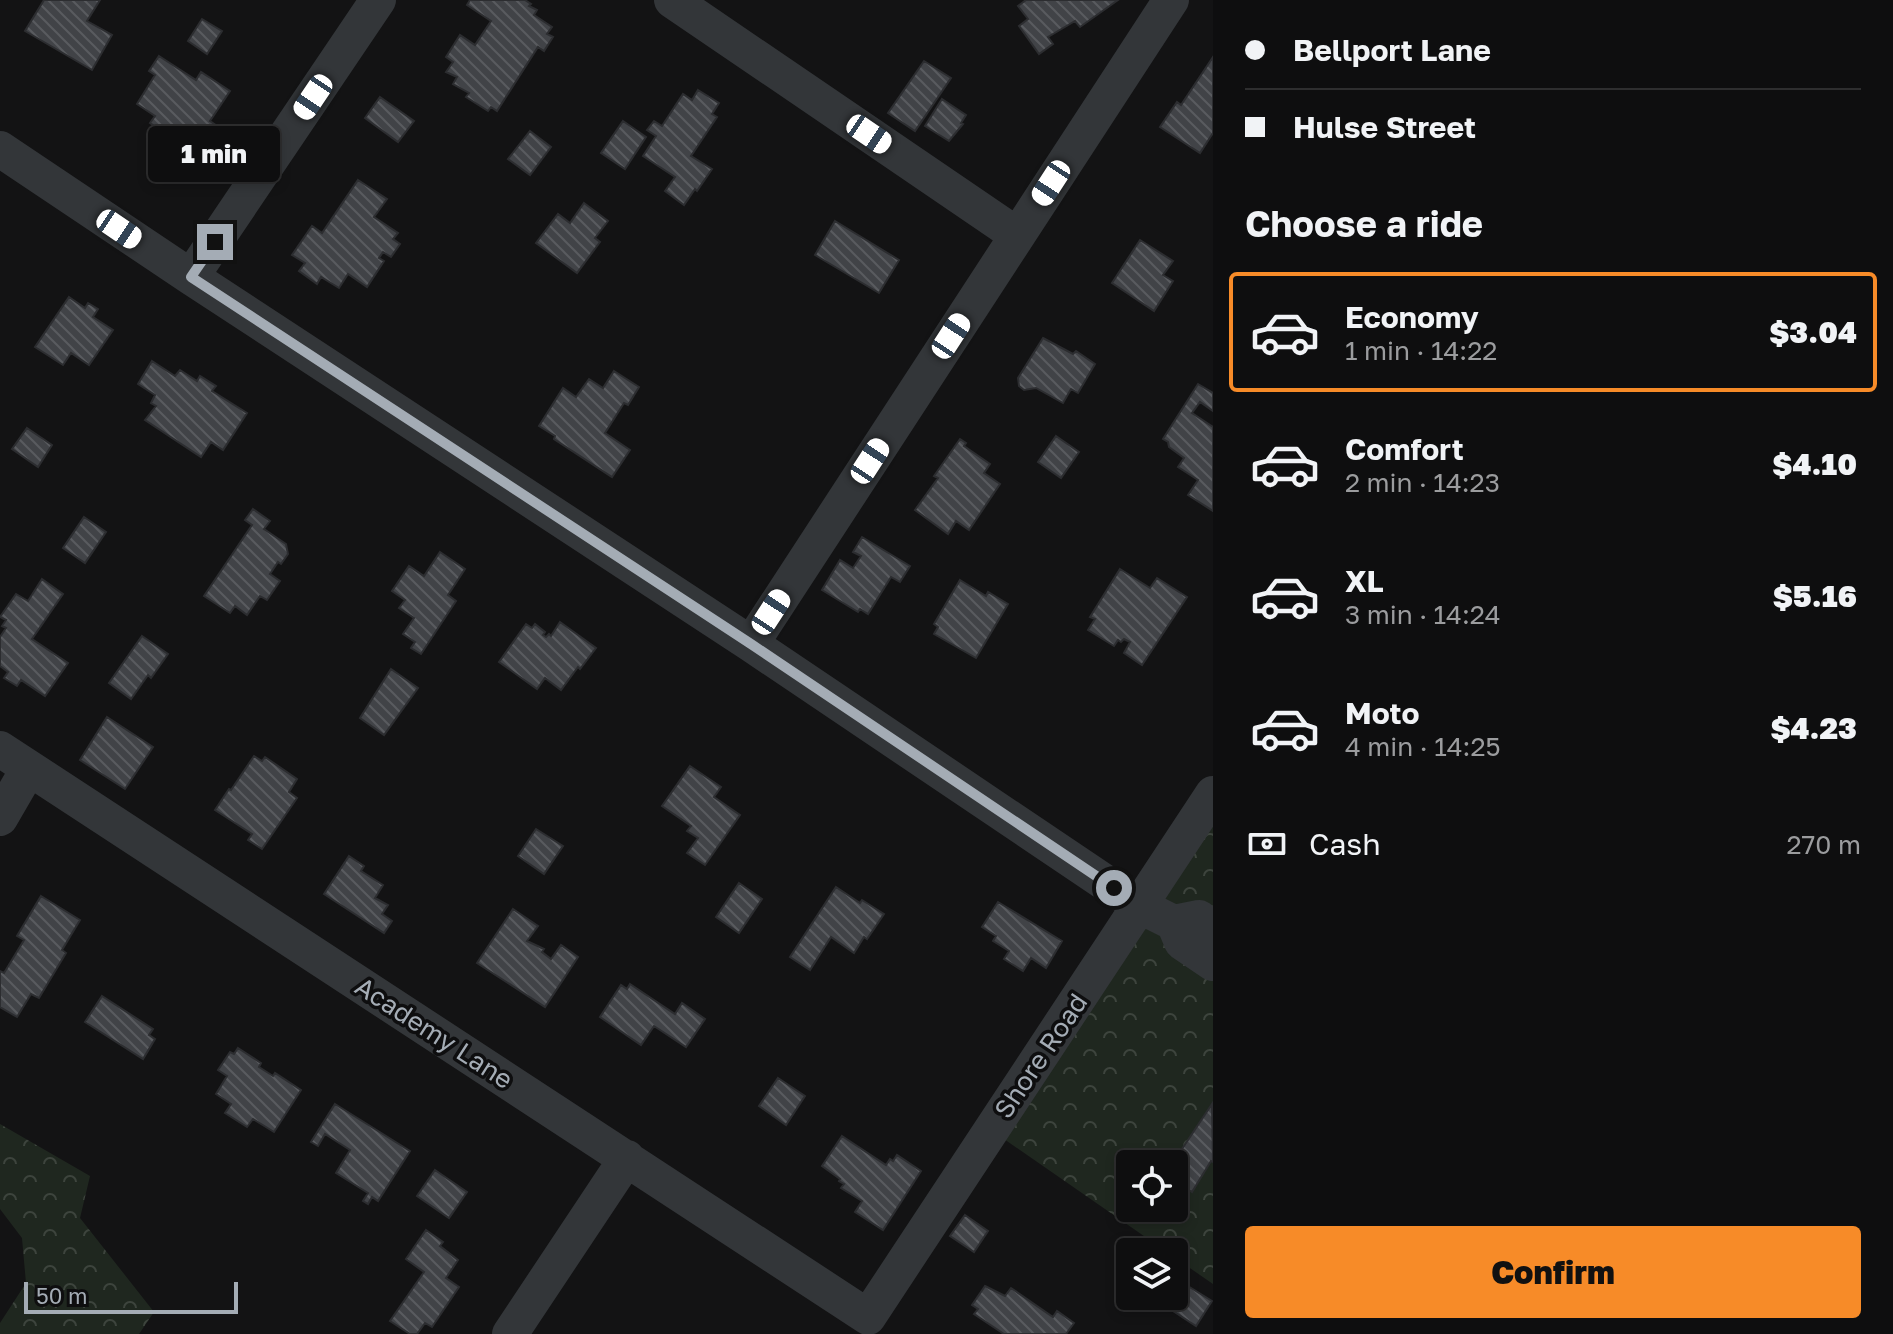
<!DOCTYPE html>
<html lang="en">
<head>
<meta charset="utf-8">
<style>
  :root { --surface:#0e0e0f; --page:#171718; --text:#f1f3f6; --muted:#9b9c9e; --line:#2e2e2f; --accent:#f78b28 }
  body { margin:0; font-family:"Golos Text",sans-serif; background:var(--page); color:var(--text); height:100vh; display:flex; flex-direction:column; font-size:30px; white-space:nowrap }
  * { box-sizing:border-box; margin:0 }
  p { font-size:26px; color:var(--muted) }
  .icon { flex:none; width:44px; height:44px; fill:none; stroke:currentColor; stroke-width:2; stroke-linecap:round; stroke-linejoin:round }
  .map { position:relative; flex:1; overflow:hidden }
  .drawer { display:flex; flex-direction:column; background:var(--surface); width:680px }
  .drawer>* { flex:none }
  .guide { display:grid; align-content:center; height:176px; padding:0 32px; background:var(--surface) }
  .fabs { position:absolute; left:1116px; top:1150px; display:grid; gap:16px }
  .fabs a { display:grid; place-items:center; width:72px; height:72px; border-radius:8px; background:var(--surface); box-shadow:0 4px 12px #0003,0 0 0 2px var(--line); font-size:40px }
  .scale { position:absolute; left:24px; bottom:20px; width:214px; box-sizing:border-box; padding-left:8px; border:4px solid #a4acb5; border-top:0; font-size:22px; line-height:28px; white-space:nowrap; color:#a4acb5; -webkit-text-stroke:6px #0e0e0f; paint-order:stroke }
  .end { position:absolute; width:36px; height:36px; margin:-18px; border:10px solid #a4acb5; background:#111; box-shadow:0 0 0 4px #111 }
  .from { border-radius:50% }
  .bubble { position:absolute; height:56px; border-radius:8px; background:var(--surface); box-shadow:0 4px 12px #0003,0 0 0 2px var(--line); font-size:26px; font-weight:800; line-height:56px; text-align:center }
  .car { position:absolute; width:24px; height:48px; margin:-24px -12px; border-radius:10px; box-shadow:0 0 6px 2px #0007; background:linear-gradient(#fff 24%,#345 0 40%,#fff 0 76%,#345 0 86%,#fff 0) }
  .guide b { display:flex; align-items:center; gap:28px; height:76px; font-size:30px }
  .guide b+b { border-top:2px solid var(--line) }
  .guide i { width:20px; height:20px; background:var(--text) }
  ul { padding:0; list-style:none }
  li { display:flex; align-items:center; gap:24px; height:120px; margin:0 16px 12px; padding:0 16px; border:4px solid transparent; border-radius:8px }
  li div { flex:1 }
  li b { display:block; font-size:30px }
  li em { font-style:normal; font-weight:800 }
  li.on { border-color:var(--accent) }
  li>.icon { width:72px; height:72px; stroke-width:1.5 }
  h2 { padding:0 32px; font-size:36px; line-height:96px }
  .pay { display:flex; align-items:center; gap:20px; height:88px; padding:0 32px; font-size:30px }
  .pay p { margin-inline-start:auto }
  .primary-button { display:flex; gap:16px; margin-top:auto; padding:16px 32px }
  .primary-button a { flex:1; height:92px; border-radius:8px; background:var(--accent); color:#111; font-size:32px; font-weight:800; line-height:92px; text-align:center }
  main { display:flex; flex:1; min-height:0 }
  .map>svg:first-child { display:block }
</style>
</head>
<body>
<main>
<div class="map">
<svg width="1213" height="1334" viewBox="0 0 1213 1334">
  <defs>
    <pattern id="forest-crowns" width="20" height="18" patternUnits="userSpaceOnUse" patternTransform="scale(2)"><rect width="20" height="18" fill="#1f271f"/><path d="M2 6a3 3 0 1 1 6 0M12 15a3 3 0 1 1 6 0" fill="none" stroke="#3d443d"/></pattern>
    <pattern id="building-back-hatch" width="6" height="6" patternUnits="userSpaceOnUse" patternTransform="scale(2)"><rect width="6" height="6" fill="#414347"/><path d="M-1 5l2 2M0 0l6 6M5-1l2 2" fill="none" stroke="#595b5f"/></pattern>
  </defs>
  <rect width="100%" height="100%" fill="#131314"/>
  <!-- forest -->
  <path fill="url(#forest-crowns)" fill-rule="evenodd" d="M1213 805V1284L1174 1257V1252H1167L1004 1139ZM1130 1164H1174V1208H1130Z
    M0 1124 90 1176 80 1218 154 1312 139 1334H0V1323L26 1283 22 1238 0 1209Z"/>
  <!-- building -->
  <path fill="url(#building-back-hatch)" stroke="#2c2d30" stroke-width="2" d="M44 0H100L87 21 112 35 92 70 25 31Z
    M470 0H525L531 4 529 6 537 10 534 15 552 27 547 34 553 37 544 51 538 47 497 111 491 107 488 111 466 97 469 93 453 84 457 77 446 72 453 62 446 57 460 35 475 45 491 21 467 5Z
    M1026 0H1118L1080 27 1075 21 1048 37 1053 44 1039 54 1019 26 1028 19 1018 6Z
    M202 19 222 31 207 54 188 41Z
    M159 56 196 80 201 72 230 91 210 121 227 133 208 161 150 123 155 116 137 104 155 75 149 71Z
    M1213 57V133L1200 153 1160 127 1177 102 1181 105Z
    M924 61 951 78 915 131 888 113Z
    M698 90 719 103 712 114 717 117 691 156 712 169 697 191 695 189 684 205 665 191 675 177 643 156 656 136 647 130 654 121 662 126 683 94 692 100Z
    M380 97 414 121 398 142 365 118Z
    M942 99 966 115 961 123 963 124 949 141 925 126Z
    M623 121 646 137 625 169 601 153Z
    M530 131 551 147 530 175 508 159Z
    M358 180 387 199 374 217 398 233 393 239 400 244 391 257 383 252 379 258 384 261 367 287 348 274 339 288 321 277 317 284 299 271 305 263 292 255 312 226 322 233Z
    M584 203 608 221 595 238 600 242 577 273 536 243 558 214 570 223Z
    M835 221 899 260 879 293 815 255Z
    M1140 240 1173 261 1163 275 1173 281 1154 311 1112 283Z
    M69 297 85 308 88 303 98 309 93 317 113 330 89 365 71 353 63 365 35 347Z
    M1043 338 1073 354 1076 351 1095 364 1078 393 1071 389 1063 403 1036 388 1024 390 1019 386 1018 378Z
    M152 361 175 376 180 370 197 381 200 376 216 386 212 391 247 413 223 450 211 442 201 457 145 420 156 406 151 403 155 395 138 384Z
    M614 371 639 387 628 405 624 403 605 433 630 450 612 477 554 439 555 436 539 426 563 388 576 397 589 379 603 388Z
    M1198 384 1213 393V411L1200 402 1192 413 1213 427V511L1188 495 1198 480 1178 467 1184 458 1169 447 1168 442 1163 439Z
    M27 428 52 445 38 467 12 449Z
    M1056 436 1079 452 1061 478 1038 462Z
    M960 439 966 443 964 446 990 464 984 473 1000 484 969 530 956 521 948 534 915 510 938 478 934 476Z
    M253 509 270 521 264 529 286 544 288 554 281 564 278 562 270 574 280 581 267 600 260 596 247 615 235 606 230 613 204 596 252 525 245 520Z
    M84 517 106 532 85 563 63 548Z
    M862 537 910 566 900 582 891 577 868 614 860 609 858 612 822 590 840 560 853 568 861 556 853 552Z
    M440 552 465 569 448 595 456 601 421 654 411 648 415 642 403 634 414 618 399 608 405 600 392 591 409 566 424 576Z
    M1120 569 1150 588 1157 578 1187 597 1142 665 1124 653 1130 642 1124 639 1121 642 1118 640 1114 646 1088 630 1095 619 1090 617Z
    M42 579 63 594 32 639 68 663 45 696 21 680 17 686 4 678 8 672 0 666V637L6 628 2 626 6 620 0 617 16 594 28 601Z
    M960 580 986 596 988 592 1008 604 976 658 934 634 938 627 934 624Z
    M560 622 596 648 580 669 578 667 561 690 545 678 537 689 499 662 526 624 532 628 535 624 545 632 543 635 546 637 549 634 551 636Z
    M142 636 168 654 151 678 148 675 131 699 109 683Z
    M391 669 418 688 384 735 360 718Z
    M107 717 153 747 125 789 80 760Z
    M254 756 262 761 265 757 297 779 289 792 297 798 262 849 248 840 252 834 215 810 229 789 231 790Z
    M690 766 721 787 714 797 740 815 705 865 687 853 698 838 687 831 691 826 662 806Z
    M536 829 563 846 544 874 518 856Z
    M349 856 364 866 361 871 383 885 375 898 388 905 382 914 392 921 384 933 324 894Z
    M739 883 762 899 739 933 716 917Z
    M836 887 860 903 862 900 884 914 867 939 864 937 854 953 831 937 810 970 790 957Z
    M41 896 80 920 62 950 66 953 39 998 31 994 17 1017 0 1007V971L4 973 24 940 17 936Z
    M998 902 1062 941 1046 968 1031 958 1023 971 1004 959 1009 951 993 941 996 936 982 927Z
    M513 909 538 926 527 941 544 949 542 952 551 959 561 945 578 957 545 1007 477 963Z
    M630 984 675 1014 682 1003 705 1019 686 1047 654 1026 641 1045 600 1017 621 985 627 989Z
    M102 996 153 1029 149 1035 155 1039 143 1059 85 1022Z
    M238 1048 261 1063 259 1067 273 1076 275 1073 301 1090 274 1132 253 1119 247 1127 225 1113 231 1104 216 1094 227 1076 218 1070 230 1052 234 1054Z
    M778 1078 805 1096 786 1125 759 1106Z
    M335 1104 410 1151 378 1201 372 1197 368 1204 363 1201 368 1193 336 1173 350 1150 325 1134 318 1146 311 1142Z
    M1212 1104 1213 1162 1211 1161 1192 1192 1174 1178V1175L1188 1158 1178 1155Z
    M842 1136 886 1165 890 1159 893 1161 897 1155 921 1171 883 1230 855 1212 862 1201 841 1188 844 1184 839 1181 840 1179 822 1166Z
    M435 1170 467 1192 449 1218 417 1196Z
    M965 1215 988 1231 974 1252 950 1236Z
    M426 1230 443 1242 440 1246 458 1260 446 1278 459 1287 432 1327 425 1323 417 1334H410L390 1321 424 1272 406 1259Z
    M1183 1283 1212 1301 1196 1326 1167 1307Z
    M985 1286 1005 1296 1011 1288 1053 1317 1057 1311 1074 1323 1066 1334H1004L974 1314 978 1309 972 1305Z"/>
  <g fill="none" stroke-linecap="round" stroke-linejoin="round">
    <!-- minor -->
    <path stroke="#333639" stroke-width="36" d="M672 0 1017 235
      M0 149 191 277 751 644 1140 906 1174 923 1199 918 1213 928
      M191 277 378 0
      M751 644 1171 0
      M0 749 868 1317 1213 794
      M0 818 29 768
      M1174 923 1182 942 1213 963
      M510 1334 627 1158"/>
  </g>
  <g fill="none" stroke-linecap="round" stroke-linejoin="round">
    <!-- route -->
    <path stroke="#a4acb5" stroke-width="10" d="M215 242 191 277 751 644 1114 888"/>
  </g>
  <g text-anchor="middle" stroke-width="7" stroke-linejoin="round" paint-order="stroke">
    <!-- street labels -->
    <g font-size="26" fill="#a4acb5" stroke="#0e0e0f">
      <text transform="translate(434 1033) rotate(33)" y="9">Academy Lane</text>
      <text transform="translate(1041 1056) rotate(-56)" y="9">Shore Road</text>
    </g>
  </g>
</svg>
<div class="fabs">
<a><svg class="icon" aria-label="locate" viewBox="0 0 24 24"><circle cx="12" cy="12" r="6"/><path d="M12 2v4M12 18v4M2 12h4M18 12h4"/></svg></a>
<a><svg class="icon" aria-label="layers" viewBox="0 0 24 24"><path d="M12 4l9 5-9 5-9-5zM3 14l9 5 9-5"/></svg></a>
</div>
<div class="scale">50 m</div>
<i class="end from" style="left:1114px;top:888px"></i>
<i class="end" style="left:215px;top:242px"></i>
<div class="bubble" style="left:148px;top:126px;width:132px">1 min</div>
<i class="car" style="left:313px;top:97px;rotate:214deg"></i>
<i class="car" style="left:869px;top:134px;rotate:124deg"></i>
<i class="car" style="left:1051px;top:183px;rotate:213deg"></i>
<i class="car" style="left:119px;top:229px;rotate:124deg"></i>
<i class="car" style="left:951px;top:336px;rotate:33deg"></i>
<i class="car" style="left:870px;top:461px;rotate:33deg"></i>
<i class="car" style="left:771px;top:612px;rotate:33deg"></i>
</div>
<section class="drawer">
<div class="guide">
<b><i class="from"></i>Bellport Lane</b>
<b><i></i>Hulse Street</b>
</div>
<h2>Choose a ride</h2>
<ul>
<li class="on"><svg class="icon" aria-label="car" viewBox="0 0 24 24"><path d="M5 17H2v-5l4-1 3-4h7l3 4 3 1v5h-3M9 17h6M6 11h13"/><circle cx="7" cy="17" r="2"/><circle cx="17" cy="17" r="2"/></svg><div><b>Economy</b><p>1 min · 14:22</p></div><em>$3.04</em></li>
<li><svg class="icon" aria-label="car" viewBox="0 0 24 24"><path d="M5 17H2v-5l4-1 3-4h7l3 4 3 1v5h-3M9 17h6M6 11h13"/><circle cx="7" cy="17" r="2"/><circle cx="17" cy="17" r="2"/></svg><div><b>Comfort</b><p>2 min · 14:23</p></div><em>$4.10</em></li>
<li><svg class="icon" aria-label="car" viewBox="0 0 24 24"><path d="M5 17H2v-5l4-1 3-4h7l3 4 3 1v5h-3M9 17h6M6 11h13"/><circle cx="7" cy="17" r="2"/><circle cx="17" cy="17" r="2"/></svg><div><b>XL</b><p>3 min · 14:24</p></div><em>$5.16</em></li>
<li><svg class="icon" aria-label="car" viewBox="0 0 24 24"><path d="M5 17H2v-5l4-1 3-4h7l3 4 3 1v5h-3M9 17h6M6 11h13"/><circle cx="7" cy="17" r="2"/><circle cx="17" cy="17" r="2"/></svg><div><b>Moto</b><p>4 min · 14:25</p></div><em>$4.23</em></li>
</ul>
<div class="pay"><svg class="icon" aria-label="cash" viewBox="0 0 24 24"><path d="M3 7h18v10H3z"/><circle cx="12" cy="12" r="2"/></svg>Cash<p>270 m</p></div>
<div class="primary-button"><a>Confirm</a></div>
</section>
</main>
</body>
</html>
